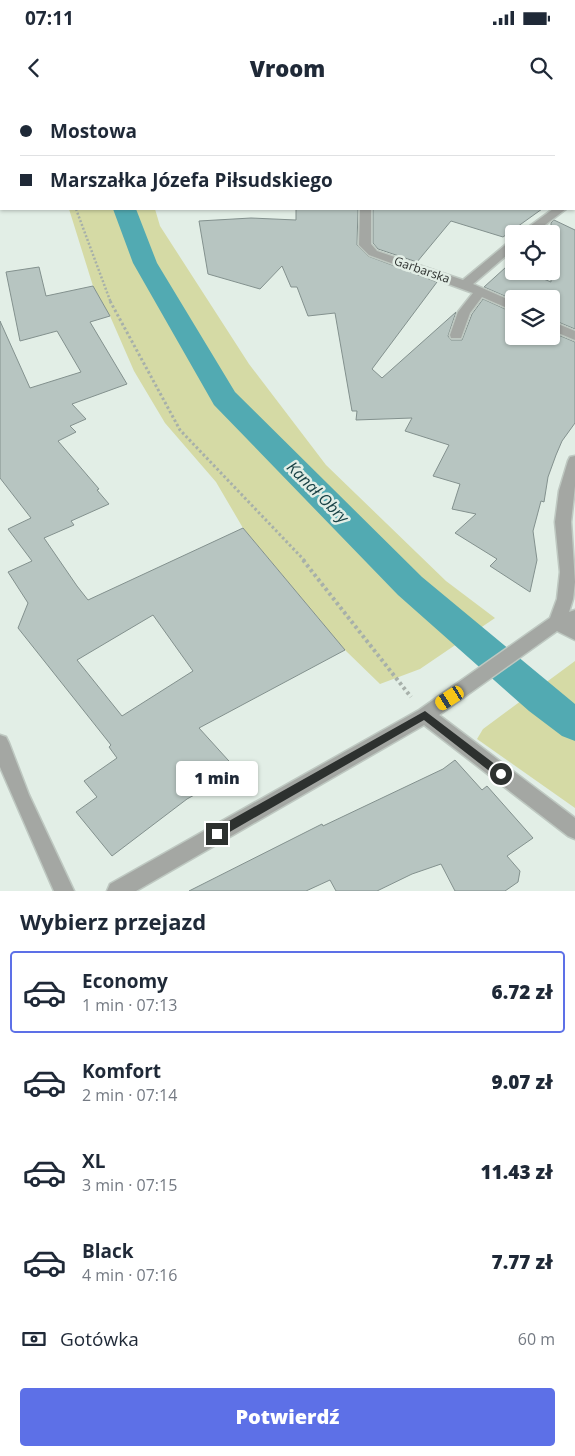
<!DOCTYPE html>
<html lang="pl">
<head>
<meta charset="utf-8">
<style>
  :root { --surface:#fff; --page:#f2f2f3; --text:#1f2937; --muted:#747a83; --line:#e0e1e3; --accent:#5d70e7 }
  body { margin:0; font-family:"Open Sans",sans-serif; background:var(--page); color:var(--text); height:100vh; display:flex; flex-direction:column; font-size:19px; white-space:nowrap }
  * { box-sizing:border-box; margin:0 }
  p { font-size:16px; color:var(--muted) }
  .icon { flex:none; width:28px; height:28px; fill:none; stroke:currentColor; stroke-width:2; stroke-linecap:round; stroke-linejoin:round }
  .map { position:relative; height:791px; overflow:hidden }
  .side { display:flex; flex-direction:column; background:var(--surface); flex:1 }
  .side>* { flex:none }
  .top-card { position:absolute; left:0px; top:0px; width:575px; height:110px; box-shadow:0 1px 4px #0004; display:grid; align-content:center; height:110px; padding:0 20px; background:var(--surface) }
  .controls { position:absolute; left:505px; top:125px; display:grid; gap:10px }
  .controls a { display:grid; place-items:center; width:55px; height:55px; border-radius:5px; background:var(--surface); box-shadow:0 1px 4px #0004; font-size:25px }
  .end { position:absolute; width:22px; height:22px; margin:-11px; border:6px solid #2d312f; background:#fff; box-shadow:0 0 0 2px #fff }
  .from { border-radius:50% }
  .bubble { position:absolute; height:35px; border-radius:5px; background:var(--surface); box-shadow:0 1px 4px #0004; font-size:16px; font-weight:800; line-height:35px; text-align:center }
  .car { position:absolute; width:15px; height:30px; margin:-15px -8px; border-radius:6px; box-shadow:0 0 4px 1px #0007; background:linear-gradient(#f5c518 24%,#345 0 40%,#f5c518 0 76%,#345 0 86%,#f5c518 0) }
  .top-card b { display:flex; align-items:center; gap:18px; height:48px; font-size:19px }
  .top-card b+b { border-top:1px solid var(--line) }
  .top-card i { width:12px; height:12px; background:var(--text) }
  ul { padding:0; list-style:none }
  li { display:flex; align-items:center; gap:15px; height:82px; margin:0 10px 8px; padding:0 10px; border:2px solid transparent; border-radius:5px }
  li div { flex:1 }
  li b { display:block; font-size:19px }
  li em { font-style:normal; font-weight:800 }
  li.current { border-color:var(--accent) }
  li>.icon { width:45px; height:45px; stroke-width:1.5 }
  h2 { padding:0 20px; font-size:22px; line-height:60px }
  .pay { display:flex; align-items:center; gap:12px; height:55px; padding:0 20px; font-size:19px }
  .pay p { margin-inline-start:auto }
  .cta { display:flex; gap:10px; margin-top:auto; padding:10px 20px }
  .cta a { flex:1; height:58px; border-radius:5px; background:var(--accent); color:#fff; font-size:20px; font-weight:800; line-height:58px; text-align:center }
  .status { display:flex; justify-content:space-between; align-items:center; height:35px; padding:0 25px; background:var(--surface); direction:ltr }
  .status svg { height:14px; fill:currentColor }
  header { display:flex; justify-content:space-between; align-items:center; height:65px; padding:0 20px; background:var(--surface); font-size:22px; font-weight:800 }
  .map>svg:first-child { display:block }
</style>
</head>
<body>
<div class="status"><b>07:11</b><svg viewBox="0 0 49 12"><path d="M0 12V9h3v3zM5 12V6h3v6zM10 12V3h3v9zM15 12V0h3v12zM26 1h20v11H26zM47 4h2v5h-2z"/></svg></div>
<header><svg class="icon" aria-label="back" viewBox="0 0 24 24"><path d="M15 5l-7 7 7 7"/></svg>Vroom<svg class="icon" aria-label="search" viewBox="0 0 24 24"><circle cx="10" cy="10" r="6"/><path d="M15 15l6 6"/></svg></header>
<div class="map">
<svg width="575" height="791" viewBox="0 0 575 791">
  <rect width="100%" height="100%" fill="#e2eee6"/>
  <!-- green -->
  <path fill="#d5daa5" d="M69 109H155L160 126 249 264 326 365 446 481 495 518 420 569 380 584 345 550 243 428 216 382 165 323 134 271 110 216 93 186Z
    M575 561V708L477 639 483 629Z"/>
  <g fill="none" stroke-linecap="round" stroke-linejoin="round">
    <!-- canal -->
    <path fill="#52aab2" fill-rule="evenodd" d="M93 0H113L114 1H94Z
      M113 109H136L157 163 235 292 422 477 575 604V641L562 636 529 611 398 495 214 305 133 163Z"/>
  </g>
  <!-- building -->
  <path fill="#b7c5c1" stroke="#83918e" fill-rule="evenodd" d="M296 109H358L357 145 368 156 437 182 372 269 382 278 456 212 448 236 451 240H462L472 214 483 199 514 213V236H551V232L575 242V323L562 341 556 355 548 377 544 402 541 401 533 431 537 460 530 492 490 466 497 459 455 433 476 414 452 409 460 384 433 376 449 345 405 331 412 318 356 320 357 311H352L335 213 308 216 297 187H291L282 166 260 189 208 174 199 121 251 118 296 120Z
    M373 109H542L503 137 451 121 417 162 378 149 373 143Z
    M554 120 575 130V229L551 219V199L514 200 484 187 506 167H513L514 171H524L551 182V123Z
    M39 167 46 196 93 186 110 216 90 222 127 284 72 304 86 319 70 326 76 332 58 341 99 389 97 390 109 404 71 421 74 425 44 438 77 486 88 500 243 428 345 550 199 628 238 671 187 699 112 756 76 712 97 697 84 681 117 658 109 647 111 645 18 528 28 503 8 472 32 461 8 429 31 418 0 378V221L30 288 81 272 57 231 20 241 6 172ZM153 515 193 571 122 616 77 560Z
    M455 660 482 690 487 686 533 738 507 756 520 771 518 782 505 791H455L441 764 412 774 377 791H336L330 780 306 791H189L322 724 323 726 443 669Z"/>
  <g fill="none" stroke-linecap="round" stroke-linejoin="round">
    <!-- minor casing -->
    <g stroke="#bec8c1" stroke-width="3">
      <path id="minor" d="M302 0H321L322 1H303Z
        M500 0H513L514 1H501Z
        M574 25H575V31H574Z
        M360 109H371V144L377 151 463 180 510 141 514 140V149L473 184 514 202V211L482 197 470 213 461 238H451L450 235 458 212 473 193 369 155 359 145Z
        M553 109H566L533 134H519Z
        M551 221 575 231V240L551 230Z
        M575 356V386L571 422 575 482 573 499 569 512 575 510V540L557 531 439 615 575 718V739L568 736 424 625 136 791H107L110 784 419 610 550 518 557 499 560 472 555 422 559 391 568 361 570 357Z
        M0 635 6 637 9 643 29 695 74 791H54L0 667Z"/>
    </g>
    <!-- path-far2 -->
    <path stroke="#a7b0aa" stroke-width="2.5" stroke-dasharray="2 2" stroke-linecap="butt" d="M76 109 111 203"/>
    <!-- path-far1 -->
    <path stroke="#a7b0aa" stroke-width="3" stroke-dasharray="2.5 2.5" stroke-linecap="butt" d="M110 201 180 330 305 461"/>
    <!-- path -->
    <path stroke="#a7b0aa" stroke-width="4" stroke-dasharray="3 3" stroke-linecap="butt" d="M303 460 411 597"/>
    <!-- minor -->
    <use href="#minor" fill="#a4a7a3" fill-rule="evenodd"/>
  </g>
  <!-- route -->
  <path fill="#2d312f" d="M425 611 504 671V677H497L424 620 221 737H213L212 734 213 730Z"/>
  <g text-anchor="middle" stroke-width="5" stroke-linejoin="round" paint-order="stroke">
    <!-- far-street labels -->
    <g font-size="12" fill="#2d312f" stroke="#e2eee6">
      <text transform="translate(422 170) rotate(19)" y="4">Garbarska</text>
    </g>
    <!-- water labels -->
    <g font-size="16" font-style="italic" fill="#194246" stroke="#e2eee6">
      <text transform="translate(318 392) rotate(45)" y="6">Kanał Obry</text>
    </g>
  </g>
</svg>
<div class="controls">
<a><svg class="icon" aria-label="locate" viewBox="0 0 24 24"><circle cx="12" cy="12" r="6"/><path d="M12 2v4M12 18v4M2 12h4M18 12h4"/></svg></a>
<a><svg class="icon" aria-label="layers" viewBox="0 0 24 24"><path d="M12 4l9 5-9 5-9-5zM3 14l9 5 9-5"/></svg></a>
</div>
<i class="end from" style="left:501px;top:674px"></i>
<i class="end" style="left:217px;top:734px"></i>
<div class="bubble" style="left:176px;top:661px;width:82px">1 min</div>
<i class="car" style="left:450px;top:598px;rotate:237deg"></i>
<div class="top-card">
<b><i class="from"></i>Mostowa</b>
<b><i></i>Marszałka Józefa Piłsudskiego</b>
</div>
</div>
<section class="side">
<h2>Wybierz przejazd</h2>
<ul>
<li class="current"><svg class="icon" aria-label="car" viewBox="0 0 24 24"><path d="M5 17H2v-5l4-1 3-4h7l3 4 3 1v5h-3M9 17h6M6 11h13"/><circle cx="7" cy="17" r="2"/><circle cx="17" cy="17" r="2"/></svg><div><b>Economy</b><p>1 min · 07:13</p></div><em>6.72 zł</em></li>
<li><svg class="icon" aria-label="car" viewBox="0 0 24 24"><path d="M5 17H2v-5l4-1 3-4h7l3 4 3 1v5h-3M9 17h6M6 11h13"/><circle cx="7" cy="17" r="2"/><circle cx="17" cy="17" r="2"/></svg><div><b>Komfort</b><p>2 min · 07:14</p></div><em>9.07 zł</em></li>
<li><svg class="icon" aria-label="car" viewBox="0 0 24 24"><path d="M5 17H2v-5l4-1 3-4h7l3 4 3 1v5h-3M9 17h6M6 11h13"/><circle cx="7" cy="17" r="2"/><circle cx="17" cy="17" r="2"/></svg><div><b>XL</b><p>3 min · 07:15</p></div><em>11.43 zł</em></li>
<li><svg class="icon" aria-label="car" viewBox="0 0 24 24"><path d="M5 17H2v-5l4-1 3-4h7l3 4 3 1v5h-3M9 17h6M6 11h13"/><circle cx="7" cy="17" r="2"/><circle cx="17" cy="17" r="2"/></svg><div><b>Black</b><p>4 min · 07:16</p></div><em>7.77 zł</em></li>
</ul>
<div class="pay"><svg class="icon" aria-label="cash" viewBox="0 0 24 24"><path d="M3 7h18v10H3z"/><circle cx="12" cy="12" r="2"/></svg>Gotówka<p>60 m</p></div>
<div class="cta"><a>Potwierdź</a></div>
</section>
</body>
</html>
